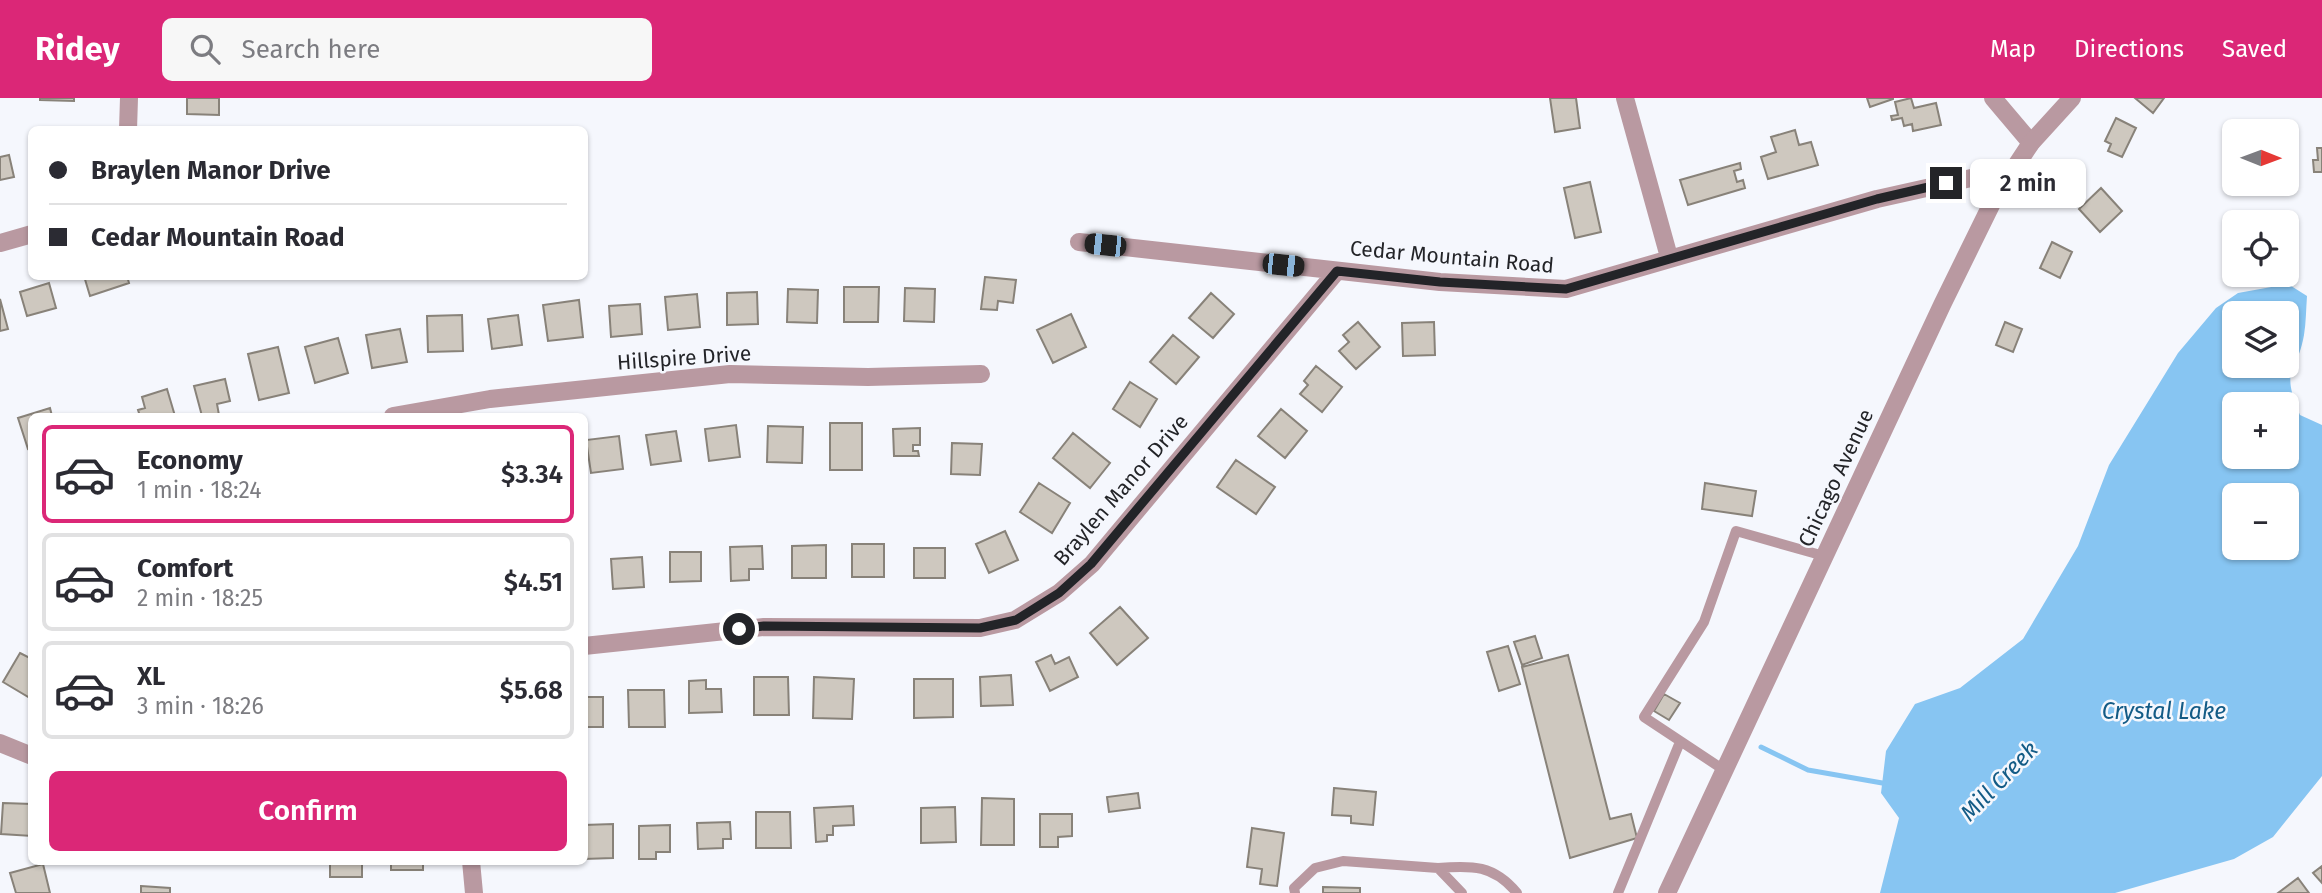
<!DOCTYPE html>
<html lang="en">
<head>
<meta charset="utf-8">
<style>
  :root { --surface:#fff; --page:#f7f7f7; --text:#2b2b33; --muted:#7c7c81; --line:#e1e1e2; --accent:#db2777 }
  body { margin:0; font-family:"Fira Sans",sans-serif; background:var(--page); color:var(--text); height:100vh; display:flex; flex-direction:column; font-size:26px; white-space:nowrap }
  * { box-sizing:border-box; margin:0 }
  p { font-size:23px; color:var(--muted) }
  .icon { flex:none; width:38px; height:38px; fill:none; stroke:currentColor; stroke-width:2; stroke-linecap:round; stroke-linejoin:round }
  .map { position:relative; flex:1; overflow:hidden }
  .panel { position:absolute; left:28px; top:315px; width:560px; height:452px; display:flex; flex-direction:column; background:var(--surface); border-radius:10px; box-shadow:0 2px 5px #0004 }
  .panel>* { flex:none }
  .top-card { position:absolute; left:28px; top:28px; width:560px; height:154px; border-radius:10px; box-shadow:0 2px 5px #0004; display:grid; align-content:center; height:154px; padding:0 21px; background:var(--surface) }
  .needle { width:46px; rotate:91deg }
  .tools { position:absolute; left:2222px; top:21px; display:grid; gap:14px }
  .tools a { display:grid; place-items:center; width:77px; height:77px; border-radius:10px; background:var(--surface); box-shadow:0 2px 5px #0004; font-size:35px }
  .end { position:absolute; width:32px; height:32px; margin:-16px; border:9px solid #232428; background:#fff; box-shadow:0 0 0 4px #fff }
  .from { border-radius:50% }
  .bubble { position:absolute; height:49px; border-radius:10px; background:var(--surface); box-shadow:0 2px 5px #0004; font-size:23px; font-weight:600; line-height:49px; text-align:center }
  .car { position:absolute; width:21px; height:42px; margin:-21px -10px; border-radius:9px; box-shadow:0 0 5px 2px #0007; background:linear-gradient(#222 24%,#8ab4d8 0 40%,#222 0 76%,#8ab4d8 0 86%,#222 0) }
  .top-card b { display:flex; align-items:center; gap:24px; height:66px; font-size:26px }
  .top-card b+b { border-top:2px solid var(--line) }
  .top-card i { width:18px; height:18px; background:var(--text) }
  ul { padding:12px 0 0; list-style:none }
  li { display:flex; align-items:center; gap:21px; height:98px; margin:0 14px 10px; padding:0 7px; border:4px solid var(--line); border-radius:10px }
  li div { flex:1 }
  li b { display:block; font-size:26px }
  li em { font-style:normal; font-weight:600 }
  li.selected { border-color:var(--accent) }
  li>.icon { width:63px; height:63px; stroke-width:1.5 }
  .button { display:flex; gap:14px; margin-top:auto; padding:14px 21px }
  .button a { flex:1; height:80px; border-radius:10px; background:var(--accent); color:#fff; font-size:28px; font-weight:600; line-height:80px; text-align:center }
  header { display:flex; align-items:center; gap:42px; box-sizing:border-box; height:98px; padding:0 35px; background:var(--accent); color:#fff }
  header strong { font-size:33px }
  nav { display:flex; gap:38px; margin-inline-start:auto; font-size:24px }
  .search { width:490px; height:63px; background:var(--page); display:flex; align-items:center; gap:18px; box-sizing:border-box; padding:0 24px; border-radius:10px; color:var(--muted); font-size:26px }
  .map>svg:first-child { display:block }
</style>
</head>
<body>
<header>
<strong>Ridey</strong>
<div class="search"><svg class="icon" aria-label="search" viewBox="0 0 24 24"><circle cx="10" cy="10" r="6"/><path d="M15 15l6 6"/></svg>Search here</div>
<nav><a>Map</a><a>Directions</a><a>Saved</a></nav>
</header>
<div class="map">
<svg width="2322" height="795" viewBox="0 0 2322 795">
  <rect width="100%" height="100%" fill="#f5f7fd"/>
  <!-- water -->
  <path fill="#87c5f2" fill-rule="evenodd" d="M2288 186 2307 198C2306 211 2306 225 2304 237 2296 280 2280 268 2300 317L2322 327V678L2273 739 2234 761 2115 795H1880L1899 720 1881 695 1886 653 1915 606 1960 590 2023 541 2078 448 2109 367 2178 255 2216 210 2238 195ZM2235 215H2287V268H2235ZM2235 306H2287V359H2235ZM2235 397H2287V450H2235Z"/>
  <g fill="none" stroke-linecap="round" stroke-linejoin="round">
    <!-- stream -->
    <path stroke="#87c5f2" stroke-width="5" d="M1761 649 1808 672 1888 686"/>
  </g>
  <!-- building -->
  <path fill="#cec8bf" stroke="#888279" stroke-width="2" d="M40 0H74V3L40 2Z
    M187 0H219V17L187 16Z
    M1550 0H1576L1580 30 1555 34Z
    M1867 0H1893V1L1870 9Z
    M1911 0 1914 10 1936 5 1941 27 1913 33 1912 26 1904 28 1902 20 1892 22 1891 18 1898 17 1895 4Z
    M2135 0H2164L2153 15Z
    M2116 20 2136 30 2122 59 2108 53 2111 46 2105 43Z
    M1795 32 1799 47 1811 44 1818 67 1768 81 1761 59 1776 54 1771 39Z
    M2317 50H2322V74H2314L2313 62H2318Z
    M9 57 14 79 0 82V59Z
    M1740 65 1741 71 1734 73 1737 84 1743 82 1745 90 1688 107 1680 82Z
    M1590 84 1601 134 1575 140 1564 90Z
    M2101 90 2122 113 2100 134 2079 111Z
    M2052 144 2072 154 2060 180 2040 170Z
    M84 178H127L129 185 90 198Z
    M985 179 1016 182 1013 205 998 203 997 212 981 211Z
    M49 185 56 210 27 218 20 194Z
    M844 189H879L878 224H844Z
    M905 190 935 191 934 224 904 223Z
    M788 191 818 192 817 225 787 224Z
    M757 194 758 226 727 227V195Z
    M1211 195 1234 216 1213 240 1189 220Z
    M697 196 700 229 668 232 665 199Z
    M0 201 8 231 0 233Z
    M579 202 583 239 548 243 543 207Z
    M640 206 642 236 611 239 609 208Z
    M1071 216 1086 249 1053 265 1037 232Z
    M462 217 463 253 428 254 427 218Z
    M518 217 522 247 492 251 488 221Z
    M1358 224 1380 249 1356 271 1339 253 1349 244 1343 237Z
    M1434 224 1435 257 1403 258 1402 225Z
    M2005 224 2022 231 2013 254 1996 247Z
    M400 231 407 264 372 270 366 237Z
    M1173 237 1199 259 1176 286 1150 264Z
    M338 240 348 275 315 285 305 249Z
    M278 249 289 295 259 302 248 256Z
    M1316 268 1342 289 1322 314 1300 296 1308 287 1304 283Z
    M225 281 230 303 217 306 219 317 202 318 194 288Z
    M1130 284 1157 301 1140 329 1113 311Z
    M167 291 175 318H140L138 312 145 310 142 299Z
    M50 310 52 318H32V350L28 351 18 320Z
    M1281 311 1307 333 1285 360 1258 338Z
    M830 325H862V372H830Z
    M736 327 740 359 709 363 705 331Z
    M768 328 803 329 802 365 767 364Z
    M920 330V347H913V353H918L919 358H894L893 331Z
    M676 333 681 363 651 367 646 337Z
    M1073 335 1110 365 1090 390 1053 360Z
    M619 338 623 371 591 375 586 342Z
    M952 345 982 346 980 377 951 376Z
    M1236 362 1275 389 1256 416 1217 389Z
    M1039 385 1070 405 1052 435 1020 414Z
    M1705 385 1756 393 1752 418 1702 411Z
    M1005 433 1018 462 989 475 976 446Z
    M852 446H884V479H852Z
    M826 447V480H792V448Z
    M762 448 763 471H749V482L731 483 730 449Z
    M914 450H945V480H914Z
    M670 454H701V483L670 484Z
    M642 459 644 489 613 491 611 461Z
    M1120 509 1148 540 1117 567 1090 535Z
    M1535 538 1542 560 1522 567 1514 544Z
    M1508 548 1520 586 1499 593 1487 554Z
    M20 555 32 561 30 600 3 584Z
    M1051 557 1055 566 1069 559 1078 579 1050 593 1036 564Z
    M1568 557 1610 721 1631 716 1637 740 1570 760 1522 569Z
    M1011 577 1013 607 981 608 980 579Z
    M754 579H788L789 617H754Z
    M814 579 854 581 852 621 813 620Z
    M914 581H953V619L914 620Z
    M706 582V591H721L722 614 689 615V583Z
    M628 592H664L665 629H629Z
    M1664 596 1680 605 1669 622 1654 613Z
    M584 599H603V629H584Z
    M1334 690 1376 694 1373 727 1351 725V718L1332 717Z
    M1138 695 1140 710 1109 714 1107 699Z
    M982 700 1014 701V747H981Z
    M3 705 32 706V738L1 736Z
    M853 708 854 727 833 728V737H827V743L816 744 814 710Z
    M955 709 956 744 921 745V710Z
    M756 714H790L791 750H756Z
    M1040 716H1072V738L1058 739V749H1040Z
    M730 724 731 741H723V750L698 751 697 725Z
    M613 726V760L584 761V727Z
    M670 727V754H656V761H639V728Z
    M1252 730 1284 735 1277 788 1260 786 1262 771 1247 769Z
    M330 763H362V779H330Z
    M391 763H423V772H391Z
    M43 766 50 795H16L10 775Z
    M2322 768V785L2313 775Z
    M2298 780 2309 795H2278Z
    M141 788 170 790V795H141Z
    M1323 789 1360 790V795H1323Z"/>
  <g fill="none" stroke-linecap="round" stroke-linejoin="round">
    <!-- service -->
    <path stroke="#b999a1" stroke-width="10" d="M1724 672 1644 619 1704 524 1736 433 1824 458
      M1438 770C1472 767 1494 767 1517 795
      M1295 795 1294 790 1315 770 1343 763 1438 770 1462 795
      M1618 795 1680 644"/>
    <!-- minor -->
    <path stroke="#b999a1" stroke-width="18" d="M1625 0 1669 159
      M1993 0 2031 45
      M128 32 129 0
      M1079 144 1440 184 1566 191 1877 101 2016 70
      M0 145 32 136
      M393 318 490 301 730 276 868 279 981 276
      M584 548 764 529 980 530 1015 522 1059 495 1092 466 1337 173
      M0 645 32 658
      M471 763 474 795"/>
    <!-- tertiary -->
    <path stroke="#b999a1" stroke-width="18" d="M1667 795 1942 207 1994 101 2031 45 2072 0"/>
  </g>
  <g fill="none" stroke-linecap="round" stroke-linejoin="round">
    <!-- route -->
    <path stroke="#232428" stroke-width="9" d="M739 531 764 528 980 530 1016 522 1059 495 1091 466 1337 173 1440 184 1566 191 1877 101 1946 85"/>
  </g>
  <g text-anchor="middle" stroke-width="5" stroke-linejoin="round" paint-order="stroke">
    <!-- street labels -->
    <g font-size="21" fill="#232428" stroke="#f5f7fd">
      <text transform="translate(1452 159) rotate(5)" y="7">Cedar Mountain Road</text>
      <text transform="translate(684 260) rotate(-4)" y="7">Hillspire Drive</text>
      <text transform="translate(1836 380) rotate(-65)" y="7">Chicago Avenue</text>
      <text transform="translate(1121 392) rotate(-49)" y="7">Braylen Manor Drive</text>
    </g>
    <!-- water labels -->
    <g font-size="23" font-style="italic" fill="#135b86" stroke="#f5f7fd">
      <text x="2164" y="621">Crystal Lake</text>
      <text transform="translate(1999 683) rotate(-46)" y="8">Mill Creek</text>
    </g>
  </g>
</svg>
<div class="tools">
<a><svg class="needle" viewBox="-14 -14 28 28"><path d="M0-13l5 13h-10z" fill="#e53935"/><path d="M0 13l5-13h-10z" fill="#7c7c81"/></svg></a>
<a><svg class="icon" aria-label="locate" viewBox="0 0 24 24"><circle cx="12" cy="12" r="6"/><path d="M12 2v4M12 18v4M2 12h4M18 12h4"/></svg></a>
<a><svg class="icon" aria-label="layers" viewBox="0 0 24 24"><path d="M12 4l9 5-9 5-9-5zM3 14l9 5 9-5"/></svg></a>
<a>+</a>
<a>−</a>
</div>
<i class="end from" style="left:739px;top:531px"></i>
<i class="end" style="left:1946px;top:85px"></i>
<div class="bubble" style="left:1970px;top:61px;width:116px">2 min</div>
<i class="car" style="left:1105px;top:147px;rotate:276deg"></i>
<i class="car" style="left:1283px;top:167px;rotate:96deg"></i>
<div class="top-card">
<b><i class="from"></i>Braylen Manor Drive</b>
<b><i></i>Cedar Mountain Road</b>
</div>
<section class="panel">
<ul>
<li class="selected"><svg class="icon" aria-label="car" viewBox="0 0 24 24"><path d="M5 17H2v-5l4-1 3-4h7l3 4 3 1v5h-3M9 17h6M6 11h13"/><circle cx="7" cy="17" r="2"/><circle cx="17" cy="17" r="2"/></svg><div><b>Economy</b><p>1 min · 18:24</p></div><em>$3.34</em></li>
<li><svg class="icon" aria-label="car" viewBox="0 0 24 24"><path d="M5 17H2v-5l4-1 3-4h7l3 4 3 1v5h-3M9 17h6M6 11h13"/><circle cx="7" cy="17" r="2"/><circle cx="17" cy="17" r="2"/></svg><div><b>Comfort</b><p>2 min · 18:25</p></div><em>$4.51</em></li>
<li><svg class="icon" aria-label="car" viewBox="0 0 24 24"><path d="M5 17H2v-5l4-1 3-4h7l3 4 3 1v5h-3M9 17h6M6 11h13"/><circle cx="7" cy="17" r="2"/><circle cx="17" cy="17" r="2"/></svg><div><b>XL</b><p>3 min · 18:26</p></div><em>$5.68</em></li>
</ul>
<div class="button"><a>Confirm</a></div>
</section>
</div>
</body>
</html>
